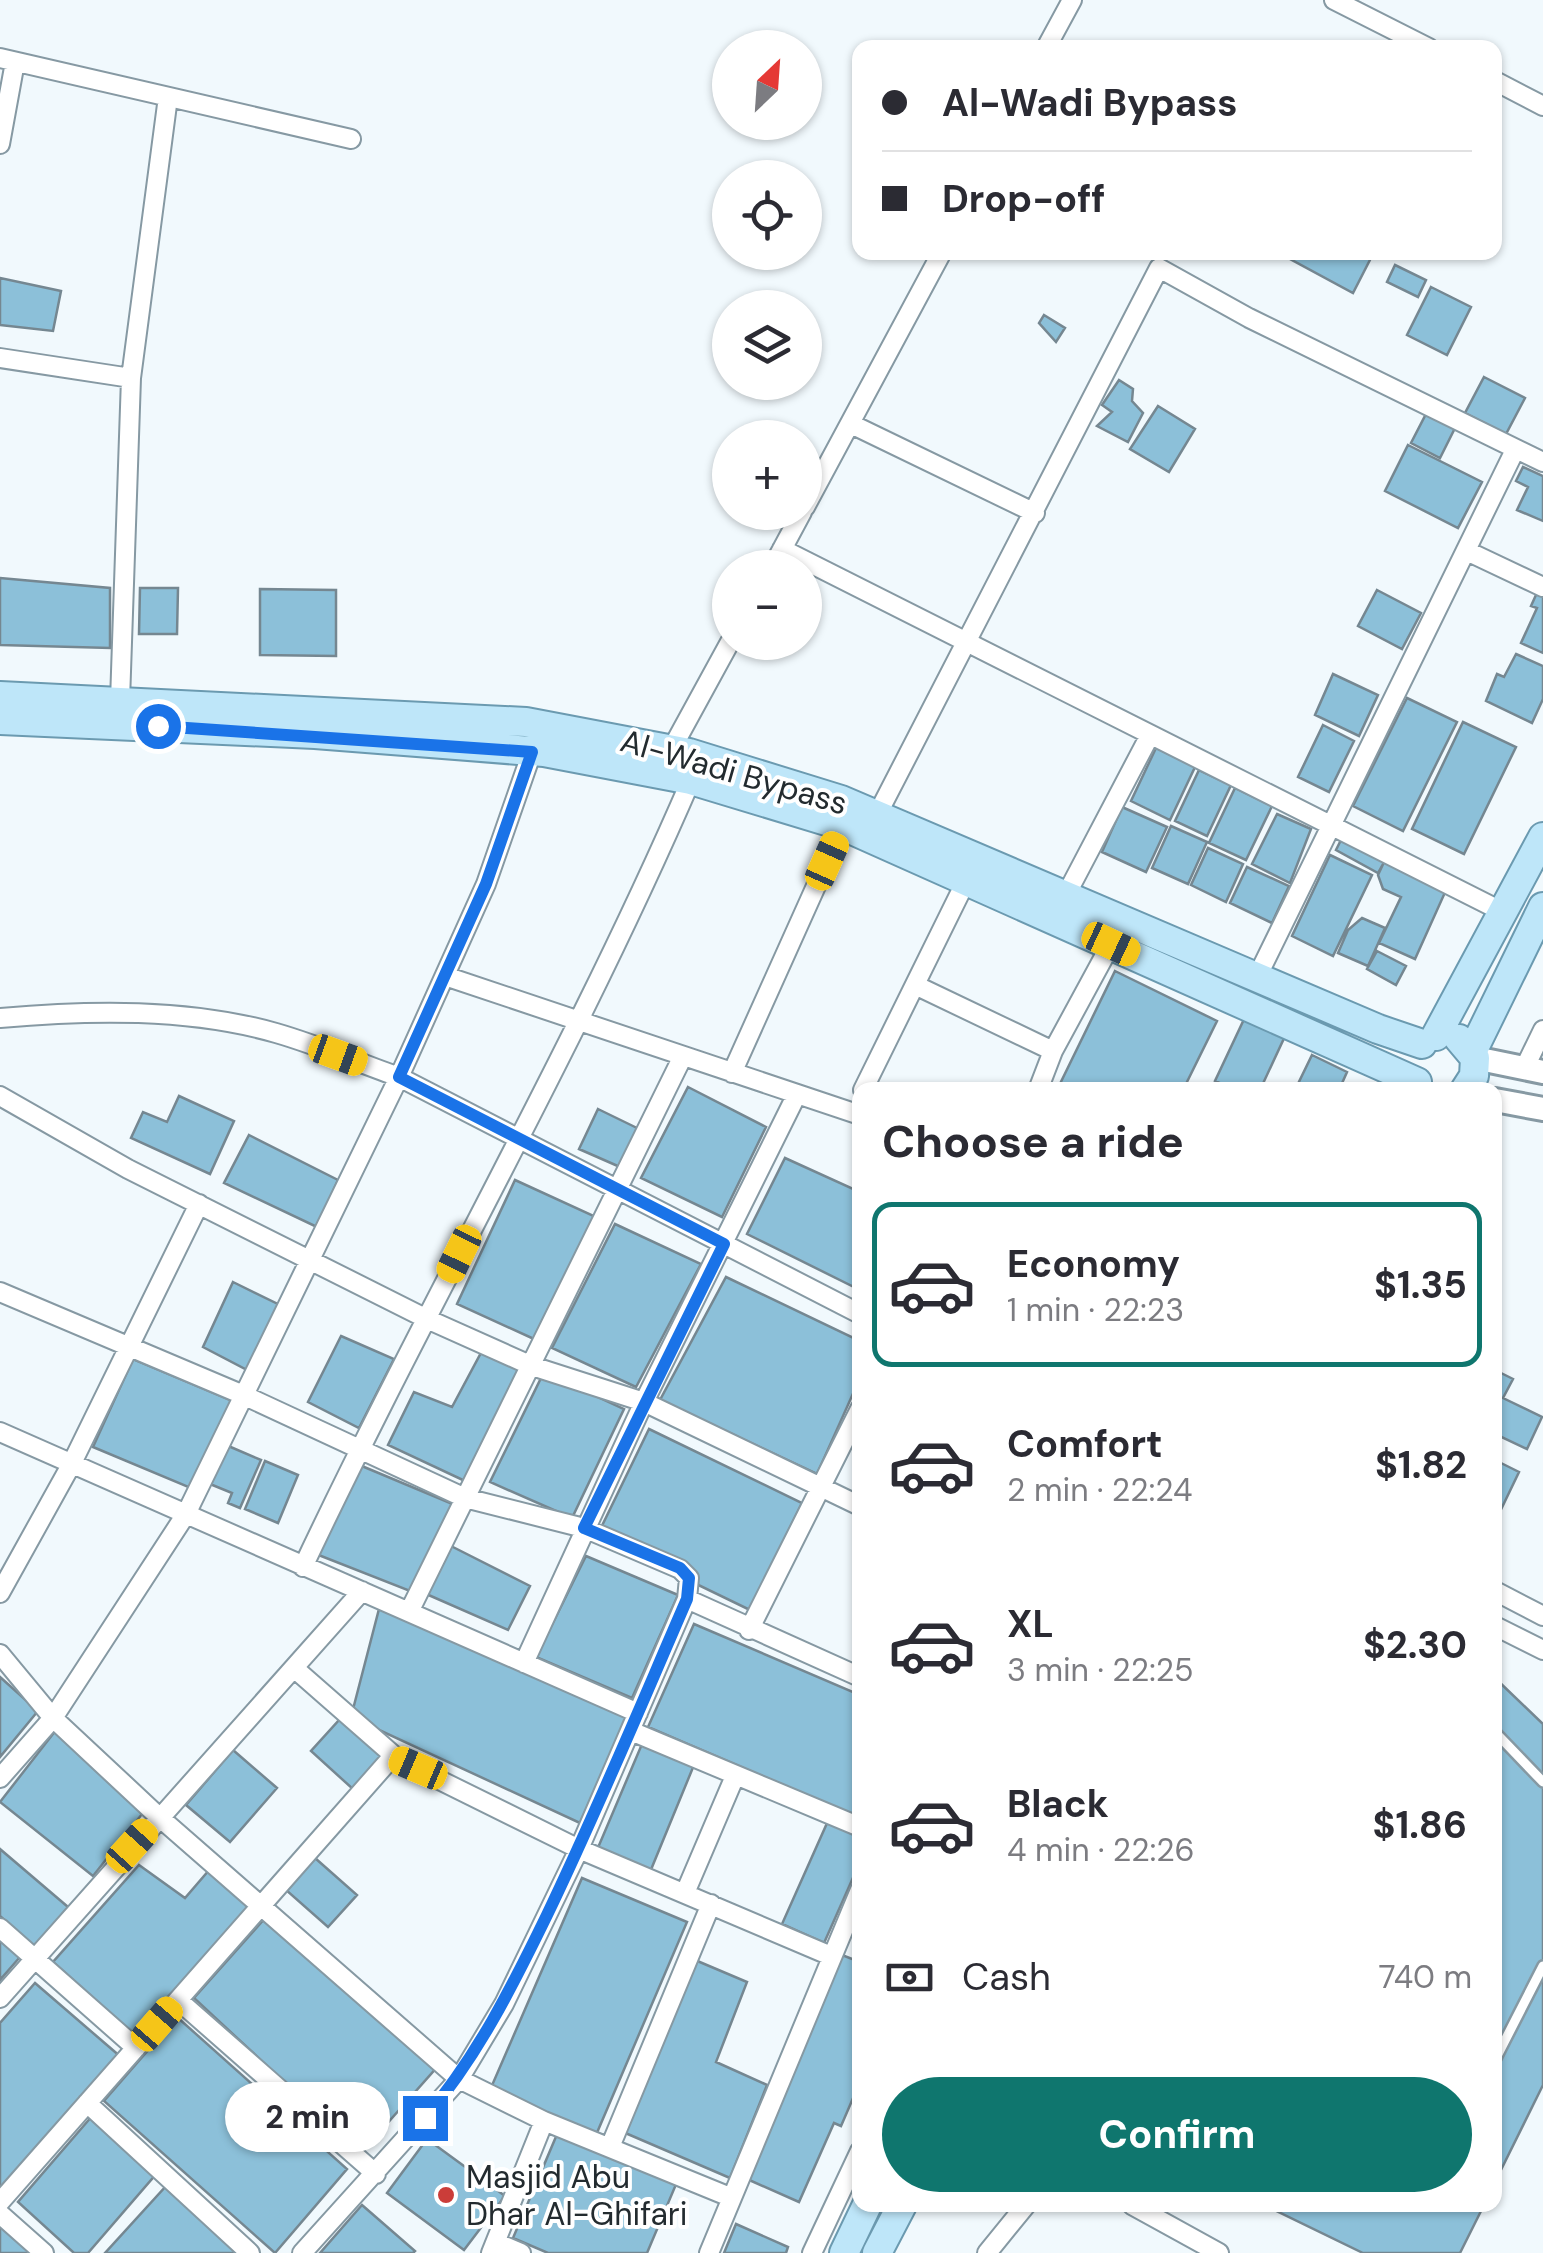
<!DOCTYPE html>
<html lang="en">
<head>
<meta charset="utf-8">
<style>
  :root { --surface:#fff; --page:#f2f2f3; --text:#2b2b33; --muted:#7c7c81; --line:#e1e1e2; --accent:#0f766e }
  body { margin:0; font-family:"DM Sans",sans-serif; background:var(--page); color:var(--text); height:100vh; display:flex; flex-direction:column; font-size:38px; white-space:nowrap }
  * { box-sizing:border-box; margin:0 }
  p { font-size:32px; color:var(--muted) }
  .icon { flex:none; width:55px; height:55px; fill:none; stroke:currentColor; stroke-width:2; stroke-linecap:round; stroke-linejoin:round }
  .map { position:relative; flex:1; overflow:hidden }
  .side { position:absolute; left:852px; top:1082px; width:650px; height:1130px; display:flex; flex-direction:column; background:var(--surface); border-radius:20px; box-shadow:0 2px 8px #0004 }
  .side>* { flex:none }
  .guide { position:absolute; left:852px; top:40px; width:650px; height:220px; border-radius:20px; box-shadow:0 2px 8px #0004; display:grid; align-content:center; height:220px; padding:0 30px; background:var(--surface) }
  .needle { width:65px; rotate:25deg }
  .tools { position:absolute; left:712px; top:30px; display:grid; gap:20px }
  .tools a { display:grid; place-items:center; width:110px; height:110px; border-radius:50%; background:var(--surface); box-shadow:0 2px 8px #0004; font-size:50px }
  .end { position:absolute; width:45px; height:45px; margin:-22px; border:12px solid #1a73e8; background:#fff; box-shadow:0 0 0 5px #fff }
  .from { border-radius:50% }
  .bubble { position:absolute; height:70px; border-radius:35px; background:var(--surface); box-shadow:0 2px 8px #0004; font-size:32px; font-weight:700; line-height:70px; text-align:center }
  .car { position:absolute; width:30px; height:60px; margin:-30px -15px; border-radius:12px; box-shadow:0 0 8px 2px #0007; background:linear-gradient(#f5c518 24%,#345 0 40%,#f5c518 0 76%,#345 0 86%,#f5c518 0) }
  .guide b { display:flex; align-items:center; gap:35px; height:95px; font-size:38px }
  .guide b+b { border-top:2px solid var(--line) }
  .guide i { width:25px; height:25px; background:var(--text) }
  ul { padding:0; list-style:none }
  li { display:flex; align-items:center; gap:30px; height:165px; margin:0 20px 15px; padding:0 10px; border:5px solid transparent; border-radius:20px }
  li div { flex:1 }
  li b { display:block; font-size:38px }
  li em { font-style:normal; font-weight:700 }
  li.on { border-color:var(--accent) }
  li>.icon { width:90px; height:90px; stroke-width:1.5 }
  h2 { padding:0 30px; font-size:45px; line-height:120px }
  .pay { display:flex; align-items:center; gap:25px; height:110px; padding:0 30px; font-size:38px }
  .pay p { margin-inline-start:auto }
  .cta { display:flex; gap:20px; margin-top:auto; padding:20px 30px }
  .cta a { flex:1; height:115px; border-radius:60px; background:var(--accent); color:#fff; font-size:40px; font-weight:700; line-height:115px; text-align:center }
  .map>svg:first-child { display:block }
</style>
</head>
<body>
<div class="map">
<svg width="1543" height="2253" viewBox="0 0 1543 2253">
  <rect width="100%" height="100%" fill="#f1f9fd"/>
  <!-- building -->
  <path fill="#8cc0d9" stroke="#758791" stroke-width="2.5" d="M1277 252H1374L1353 293Z
    M1395 265 1426 280 1418 297 1387 282Z
    M0 278 61 291 53 331 0 325Z
    M1431 287 1471 307 1447 355 1407 335Z
    M1044 315 1065 328 1056 342 1039 323Z
    M1484 377 1525 398 1506 434 1465 413Z
    M1119 380 1133 389 1132 401 1143 413 1128 442 1097 426 1112 412 1102 405Z
    M1158 406 1195 429 1169 472 1130 449Z
    M1426 414 1455 428 1440 458 1411 443Z
    M1408 445 1482 482 1458 528 1385 491Z
    M1523 467 1543 476V521L1517 510 1528 487 1516 481Z
    M0 578 110 588V648L0 645Z
    M1540 586 1543 587V653L1521 643 1537 608 1531 606Z
    M140 588H178L177 634H139Z
    M260 589 336 590V656L260 655Z
    M1377 590 1421 613 1402 649 1358 626Z
    M1516 654 1543 666V699L1532 723 1486 701 1497 674 1504 677Z
    M1333 674 1378 695 1359 736 1315 715Z
    M1407 698 1457 722 1403 831 1353 806Z
    M1463 722 1516 747 1464 854 1412 829Z
    M1323 725 1354 741 1329 792 1298 777Z
    M1156 748 1195 767 1170 820 1131 801Z
    M1199 770 1231 785 1207 836 1175 821Z
    M1235 788 1272 806 1246 860 1209 843Z
    M1122 807 1167 827 1146 872 1102 852Z
    M1277 814 1311 829 1290 883 1252 864Z
    M1171 826 1207 842 1188 884 1152 868Z
    M1345 832 1388 855 1378 873 1336 850Z
    M1208 848 1243 864 1226 902 1191 885Z
    M1330 855 1372 875 1333 956 1292 936Z
    M1385 860 1447 888 1415 959 1379 943 1401 897 1383 889 1378 875Z
    M1247 867 1289 886 1272 923 1230 903Z
    M1362 918 1385 928 1368 966 1338 953 1348 930Z
    M1377 951 1406 966 1396 985 1367 969Z
    M1115 971 1217 1021 1183 1090H1057Z
    M1246 1015 1286 1034 1260 1090H1235L1215 1081Z
    M1312 1055 1347 1072 1339 1090H1295Z
    M688 1087 766 1127 722 1217 641 1178Z
    M179 1096 234 1121 210 1174 131 1138 143 1112 167 1122Z
    M598 1109 637 1128 620 1167 579 1149Z
    M249 1135 338 1180 317 1227 224 1183Z
    M785 1158 860 1192V1290L747 1234Z
    M515 1180 596 1217 534 1339 457 1304Z
    M615 1224 701 1264 636 1387 552 1348Z
    M726 1277 860 1341V1378L817 1474 660 1400Z
    M233 1282 284 1307 251 1372 203 1347Z
    M341 1336 394 1359 359 1428 308 1402Z
    M482 1351 519 1368 465 1481 388 1445 414 1392 452 1407Z
    M133 1359 233 1401 193 1489 93 1447Z
    M1495 1370 1513 1379 1503 1398 1542 1417 1527 1449 1495 1434Z
    M544 1372 624 1409 572 1518 490 1482Z
    M649 1429 802 1503 750 1610 597 1536Z
    M226 1445 261 1460 240 1508 228 1503 232 1493 210 1484Z
    M1495 1460 1519 1472 1495 1522Z
    M265 1461 298 1475 278 1523 245 1509Z
    M357 1464 455 1505 415 1593 316 1554Z
    M447 1544 530 1586 508 1630 424 1593Z
    M586 1556 678 1595 632 1698 536 1657Z
    M379 1609 628 1714 580 1823 351 1717Z
    M694 1624 860 1695V1818L648 1727Z
    M0 1677 38 1711 0 1757Z
    M1495 1678 1543 1724V2085L1495 2182Z
    M340 1719 384 1756 354 1790 311 1751Z
    M56 1730 146 1809 93 1876 0 1802Z
    M642 1744 694 1765 650 1872 597 1850Z
    M233 1750 277 1788 230 1842 186 1805Z
    M828 1821 860 1835V1862L824 1943 782 1924Z
    M0 1849 68 1907 36 1948 0 1916Z
    M315 1858 357 1895 328 1927 286 1890Z
    M139 1865 185 1898 210 1869 253 1907 139 2039 53 1962Z
    M582 1878 687 1922 596 2135 490 2090Z
    M267 1916 438 2066 361 2153 194 1998Z
    M0 1940 20 1957 0 1980Z
    M842 1955 860 1962V2082L841 2126 834 2123 799 2202 747 2179Z
    M695 1960 747 1982 716 2062 767 2085 730 2178 623 2132Z
    M35 1983 122 2058 0 2199V2023Z
    M177 2017 347 2169 275 2253 104 2101Z
    M93 2115 157 2173 88 2253H74L18 2202Z
    M558 2132 677 2182 647 2253H548L513 2238Z
    M427 2139 505 2196 464 2250 387 2193Z
    M167 2185 246 2253H105Z
    M362 2205 415 2251 413 2253H320Z
    M1264 2205H1484L1460 2253H1363Z
    M0 2218 40 2253H0Z
    M736 2224 788 2247 786 2253H724Z"/>
  <g fill="none" stroke-linecap="round" stroke-linejoin="round">
    <!-- lane casing -->
    <g stroke="#8699a3" stroke-width="14">
      <path id="lane" d="M1495 1732 1543 1782
        M1495 2060 1543 1966"/>
    </g>
    <!-- street casing -->
    <g stroke="#8699a3" stroke-width="22">
      <path id="street" d="M1334 0 1429 48
        M1046 48 1072 0
        M0 58 351 139
        M1495 81 1543 106
        M0 144 15 62
        M0 358 131 378
        M851 424 1035 513
        M805 507 942 252
        M782 549 1505 913
        M1469 552 1543 587
        M772 568 802 512
        M120 701 131 378 168 97
        M671 750 730 642
        M532 752 486 884 399 1077 860 1314
        M877 815 1159 268 1249 318 1543 462
        M1066 895 1150 735
        M445 976 860 1115
        M1257 977 1515 450
        M915 985 1053 1051
        M0 1018C90 1010 188 1008 276 1033 318 1045 359 1063 399 1077L186 1514 53 1718 0 1778
        M1525 1067 1543 1030
        M732 1073 843 826
        M863 1090 967 879
        M1038 1090 1053 1051 1111 944
        M0 1096 128 1169 427 1319 532 1366 644 1402 860 1506
        M0 1292 241 1394 465 1498 584 1528 680 1569 689 1578 687 1599
        M0 1432 638 1713
        M303 1567C428 1302 575 1049 691 780
        M1495 1591 1543 1616
        M0 1593 71 1465 199 1204
        M409 1612 683 1056
        M1495 1626 1543 1650
        M749 1630 860 1409
        M0 1654 53 1718 158 1816 459 2079 544 2121 491 2253
        M524 1663 644 1402 797 1094
        M294 1668 399 1760 579 1849 831 1956
        M631 1731 860 1827
        M685 1893 735 1776
        M0 1928 136 2048
        M0 1998 362 1591
        M178 2000 376 2174
        M87 2103 250 2253
        M544 2121 730 2197
        M610 2147 711 1904
        M0 2202 393 1756
        M1132 2205 1219 2253
        M0 2214 44 2253
        M497 2243 521 2253
        M302 2253 459 2079 504 2004 579 1849 687 1599 860 1677
        M709 2253 860 1890
        M812 2253 860 2151
        M987 2253 1026 2205"/>
    </g>
    <!-- secondary casing -->
    <g stroke="#8699a3" stroke-width="28">
      <path id="secondary" d="M1475 1058 1543 1072
        M1495 1100 1543 1109"/>
    </g>
    <!-- primary casing -->
    <g stroke="#6b9ab0" stroke-width="32">
      <path id="primary" d="M0 696 526 722 689 753 841 800 1378 1029 1422 1044
        M0 720 315 734 544 752 691 780 843 826 1417 1082
        M1436 1036 1543 837
        M1459 1039 1475 1058 1474 1076 1465 1090
        M1472 1052 1543 907
        M844 2253 867 2205
        M877 2253 902 2205"/>
    </g>
    <!-- lane -->
    <use href="#lane" stroke="#fff" stroke-width="9"/>
    <!-- street -->
    <use href="#street" stroke="#fff" stroke-width="18"/>
    <!-- secondary -->
    <use href="#secondary" stroke="#fff" stroke-width="22"/>
    <!-- primary -->
    <use href="#primary" stroke="#bee6f9" stroke-width="28"/>
  </g>
  <g fill="none" stroke-linecap="round" stroke-linejoin="round">
    <!-- route -->
    <path stroke="#1a73e8" stroke-width="12" d="M158 726 532 752 486 884 399 1077 724 1244 584 1528 680 1568 689 1578 687 1599C641 1705 597 1811 547 1915 512 1987 477 2057 425 2118"/>
  </g>
  <!-- markers -->
  <circle fill="#cb3d39" stroke="#fff" stroke-width="4" cx="446" cy="2195" r="10"/>
  <g text-anchor="middle" stroke-width="8" stroke-linejoin="round" paint-order="stroke">
    <!-- street labels -->
    <g font-size="32" fill="#232b2f" stroke="#fff">
      <text transform="translate(734 772) rotate(16)" y="11">Al-Wadi Bypass</text>
    </g>
    <!-- poi labels -->
    <g font-size="32" fill="#232b2f" stroke="#fff" text-anchor="start">
      <text x="466" y="2188">Masjid Abu<tspan x="466" dy="37">Dhar Al-Ghifari</tspan></text>
    </g>
  </g>
</svg>
<div class="tools">
<a><svg class="needle" viewBox="-14 -14 28 28"><path d="M0-13l5 13h-10z" fill="#e53935"/><path d="M0 13l5-13h-10z" fill="#7c7c81"/></svg></a>
<a><svg class="icon" aria-label="locate" viewBox="0 0 24 24"><circle cx="12" cy="12" r="6"/><path d="M12 2v4M12 18v4M2 12h4M18 12h4"/></svg></a>
<a><svg class="icon" aria-label="layers" viewBox="0 0 24 24"><path d="M12 4l9 5-9 5-9-5zM3 14l9 5 9-5"/></svg></a>
<a>+</a>
<a>−</a>
</div>
<i class="end from" style="left:158px;top:726px"></i>
<i class="end" style="left:425px;top:2118px"></i>
<div class="bubble" style="left:225px;top:2082px;width:165px">2 min</div>
<i class="car" style="left:827px;top:861px;rotate:24deg"></i>
<i class="car" style="left:1111px;top:944px;rotate:115deg"></i>
<i class="car" style="left:338px;top:1055px;rotate:110deg"></i>
<i class="car" style="left:459px;top:1254px;rotate:206deg"></i>
<i class="car" style="left:418px;top:1768px;rotate:293deg"></i>
<i class="car" style="left:132px;top:1846px;rotate:42deg"></i>
<i class="car" style="left:157px;top:2024px;rotate:41deg"></i>
<div class="guide">
<b><i class="from"></i>Al-Wadi Bypass</b>
<b><i></i>Drop-off</b>
</div>
<section class="side">
<h2>Choose a ride</h2>
<ul>
<li class="on"><svg class="icon" aria-label="car" viewBox="0 0 24 24"><path d="M5 17H2v-5l4-1 3-4h7l3 4 3 1v5h-3M9 17h6M6 11h13"/><circle cx="7" cy="17" r="2"/><circle cx="17" cy="17" r="2"/></svg><div><b>Economy</b><p>1 min · 22:23</p></div><em>$1.35</em></li>
<li><svg class="icon" aria-label="car" viewBox="0 0 24 24"><path d="M5 17H2v-5l4-1 3-4h7l3 4 3 1v5h-3M9 17h6M6 11h13"/><circle cx="7" cy="17" r="2"/><circle cx="17" cy="17" r="2"/></svg><div><b>Comfort</b><p>2 min · 22:24</p></div><em>$1.82</em></li>
<li><svg class="icon" aria-label="car" viewBox="0 0 24 24"><path d="M5 17H2v-5l4-1 3-4h7l3 4 3 1v5h-3M9 17h6M6 11h13"/><circle cx="7" cy="17" r="2"/><circle cx="17" cy="17" r="2"/></svg><div><b>XL</b><p>3 min · 22:25</p></div><em>$2.30</em></li>
<li><svg class="icon" aria-label="car" viewBox="0 0 24 24"><path d="M5 17H2v-5l4-1 3-4h7l3 4 3 1v5h-3M9 17h6M6 11h13"/><circle cx="7" cy="17" r="2"/><circle cx="17" cy="17" r="2"/></svg><div><b>Black</b><p>4 min · 22:26</p></div><em>$1.86</em></li>
</ul>
<div class="pay"><svg class="icon" aria-label="cash" viewBox="0 0 24 24"><path d="M3 7h18v10H3z"/><circle cx="12" cy="12" r="2"/></svg>Cash<p>740 m</p></div>
<div class="cta"><a>Confirm</a></div>
</section>
</div>
</body>
</html>
